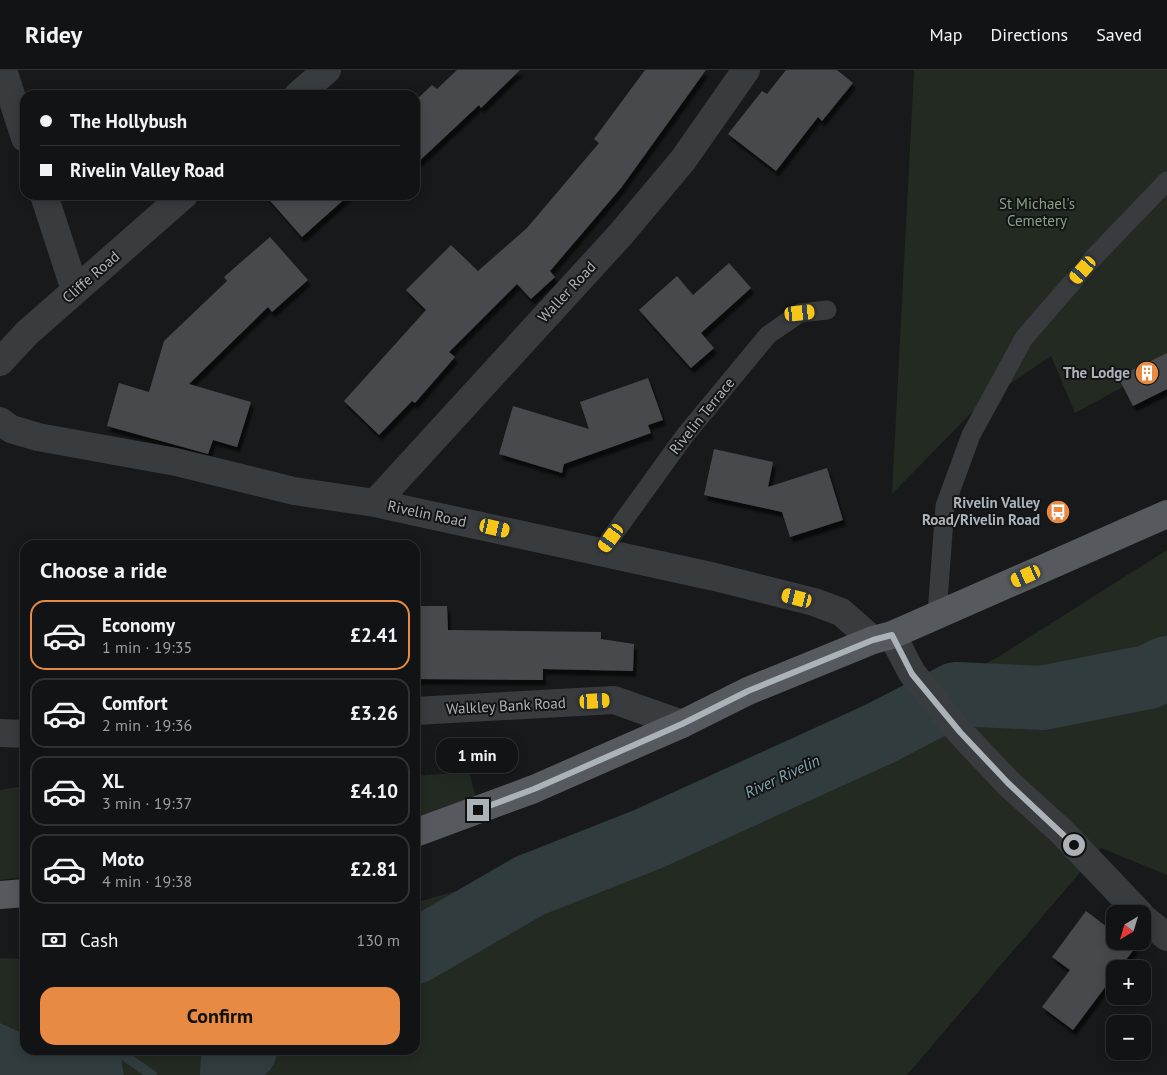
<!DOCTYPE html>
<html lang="en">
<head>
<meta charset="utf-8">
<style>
  :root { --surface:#121314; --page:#1b1c1d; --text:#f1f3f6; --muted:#9c9ea0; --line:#313234; --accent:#e78b44 }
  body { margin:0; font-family:"PT Sans",sans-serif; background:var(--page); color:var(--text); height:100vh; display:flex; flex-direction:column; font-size:19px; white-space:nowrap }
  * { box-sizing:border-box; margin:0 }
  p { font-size:16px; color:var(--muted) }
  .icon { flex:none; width:28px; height:28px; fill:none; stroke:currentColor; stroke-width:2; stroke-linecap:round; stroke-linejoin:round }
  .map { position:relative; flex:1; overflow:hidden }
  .panel { position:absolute; left:20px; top:470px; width:400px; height:515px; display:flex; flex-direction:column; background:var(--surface); border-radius:15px; box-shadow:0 2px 12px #0003,0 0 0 1px var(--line) }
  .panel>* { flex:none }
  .hud { position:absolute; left:20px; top:20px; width:400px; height:110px; border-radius:15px; box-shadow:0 2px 12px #0003,0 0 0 1px var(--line); display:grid; align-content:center; height:110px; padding:0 20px; background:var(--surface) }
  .needle { width:32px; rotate:218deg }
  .fabs { position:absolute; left:1106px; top:835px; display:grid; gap:10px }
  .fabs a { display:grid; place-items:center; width:45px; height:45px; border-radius:10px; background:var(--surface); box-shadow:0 2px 12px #0003,0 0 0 1px var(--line); font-size:25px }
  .end { position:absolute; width:22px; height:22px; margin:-11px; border:6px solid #abb3b9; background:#111; box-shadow:0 0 0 2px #111 }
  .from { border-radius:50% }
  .bubble { position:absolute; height:35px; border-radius:15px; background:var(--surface); box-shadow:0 2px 12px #0003,0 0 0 1px var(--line); font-size:16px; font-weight:800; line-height:35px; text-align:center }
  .car { position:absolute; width:15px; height:30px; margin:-15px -8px; border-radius:6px; box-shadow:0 0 4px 1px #0007; background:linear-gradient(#f5c518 24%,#345 0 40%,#f5c518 0 76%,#345 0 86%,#f5c518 0) }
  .hud b { display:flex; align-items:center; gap:18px; height:48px; font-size:19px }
  .hud b+b { border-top:1px solid var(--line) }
  .hud i { width:12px; height:12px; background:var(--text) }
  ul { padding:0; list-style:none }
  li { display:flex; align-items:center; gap:15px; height:70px; margin:0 10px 8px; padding:0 10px; border:2px solid var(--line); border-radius:15px }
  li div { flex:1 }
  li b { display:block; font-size:19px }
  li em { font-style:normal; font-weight:800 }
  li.on { border-color:var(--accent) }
  li>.icon { width:45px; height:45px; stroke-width:1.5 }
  h2 { padding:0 20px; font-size:22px; line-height:60px }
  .pay { display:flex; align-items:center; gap:12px; height:55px; padding:0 20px; font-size:19px }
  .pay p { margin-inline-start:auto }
  .button { display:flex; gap:10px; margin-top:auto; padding:10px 20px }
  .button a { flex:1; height:58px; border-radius:15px; background:var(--accent); color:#111; font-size:20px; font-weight:800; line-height:58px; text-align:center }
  header { display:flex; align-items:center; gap:30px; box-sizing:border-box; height:70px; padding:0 25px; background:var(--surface); border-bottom:1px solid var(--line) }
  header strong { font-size:24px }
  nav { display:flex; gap:28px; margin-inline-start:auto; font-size:18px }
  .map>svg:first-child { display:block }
</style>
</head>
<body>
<header>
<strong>Ridey</strong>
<nav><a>Map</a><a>Directions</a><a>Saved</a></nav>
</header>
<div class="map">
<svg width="1167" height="1005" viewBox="0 0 1167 1005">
  <defs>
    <filter id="shadow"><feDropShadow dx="3" dy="5.5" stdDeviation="1" flood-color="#0009"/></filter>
  </defs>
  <rect width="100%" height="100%" fill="#18191a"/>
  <!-- green -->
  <path fill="#232a22" d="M914 0H1167V293L1075 343 1051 286 980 334 892 424Z
    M1167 480V805L1101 778 907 1005H124L120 980H415V833L540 796 860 662 998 587Z
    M469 702 480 742 415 755V706Z
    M25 716V807L0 810V720Z
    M0 888 25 889V964L0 953Z"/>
  <!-- water -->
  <path fill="#313c3f" d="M0 953 25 964V980H120L124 1005H0Z"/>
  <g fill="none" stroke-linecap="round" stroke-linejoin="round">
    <!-- stream -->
    <path stroke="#313c3f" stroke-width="10" d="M122 984 152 1005"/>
    <!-- river -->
    <path stroke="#313c3f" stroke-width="64" d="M415 882 529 816 648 769 881 663 956 624 1042 628 1148 607 1167 598
      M232 1005 233 987 245 980"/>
  </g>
  <!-- building -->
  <path fill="#474a4d" filter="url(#shadow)" d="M457 0H520L481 38 479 35 415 95V31L432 15 437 19Z
    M645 0H706L621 118 550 201 555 207 531 229 517 214 449 282 455 287 415 333 412 331 379 365 344 331 426 240 406 220 451 175 478 201 527 158 599 73 594 69Z
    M786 0H837L853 13 822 51 818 47 776 101 728 64 762 21 767 24Z
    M265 125H349L302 167Z
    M270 167 308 210 272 242 268 237 189 314 251 332 237 377 213 370 208 384 107 356 119 313 149 322 164 271 227 211 224 207Z
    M729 193 751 218 701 263 714 278 691 298 639 240 677 206 693 225Z
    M1167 283V319L1133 336 1118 307Z
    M648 308 663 350 648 355 651 363 564 394 562 403 499 384 513 336 589 359 580 332Z
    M714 379 773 392 768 417 827 398 843 450 790 467 782 442 704 425Z
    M415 536H447L448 560 601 562V569L634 574 633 601 543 599V610L415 609Z
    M1086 841 1115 863V871H1126L1135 878 1119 899H1115V904L1073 960 1042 937 1070 900 1052 887Z"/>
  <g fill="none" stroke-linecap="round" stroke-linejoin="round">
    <!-- service -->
    <path stroke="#393c3f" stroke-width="19" d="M600 483 686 364 768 265 800 243 827 240
      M937 544 945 436 971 365 1024 268 1095 186 1167 111"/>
    <!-- minor -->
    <path stroke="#393c3f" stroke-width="28" d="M3 0 25 68
      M298 25 327 0
      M44 125 75 220
      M0 292 27 263 184 125
      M0 351 11 359 38 367 176 392 294 421 375 433 715 507 814 532 841 542 873 570
      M375 433 621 164 683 90 746 0
      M892 565 912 603 960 662 1008 713 1061 761 1140 844
      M415 641 614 630 682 654
      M0 663 25 664
      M1142 847 1167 867"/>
    <!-- primary -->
    <path stroke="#56595e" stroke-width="28" d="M415 763 534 719 682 654 748 621 873 570 892 565 1167 444
      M0 825 25 823"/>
  </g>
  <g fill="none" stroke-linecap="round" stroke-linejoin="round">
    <!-- route -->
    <path stroke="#abb3b9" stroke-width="6" d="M478 740 534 719 682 654 748 621 873 570 892 565 912 604 960 662 1008 713 1074 775"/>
  </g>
  <!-- icons -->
  <defs>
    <g id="building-disc" transform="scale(1.25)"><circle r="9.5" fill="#e78b44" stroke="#131415"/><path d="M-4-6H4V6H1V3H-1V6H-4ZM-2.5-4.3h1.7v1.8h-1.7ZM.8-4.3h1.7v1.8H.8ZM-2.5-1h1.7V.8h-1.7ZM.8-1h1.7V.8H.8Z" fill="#fff"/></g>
    <g id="bus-disc" transform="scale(1.25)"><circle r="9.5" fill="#e78b44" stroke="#131415"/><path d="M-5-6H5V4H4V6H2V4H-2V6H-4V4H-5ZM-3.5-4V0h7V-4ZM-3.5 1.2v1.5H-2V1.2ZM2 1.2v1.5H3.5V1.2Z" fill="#fff"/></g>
  </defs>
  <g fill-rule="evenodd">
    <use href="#building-disc" x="1147" y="303"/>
    <use href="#bus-disc" x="1058" y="442"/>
  </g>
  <g text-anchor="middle" stroke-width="4" stroke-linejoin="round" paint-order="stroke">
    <!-- park labels -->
    <g font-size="15" fill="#89a384" stroke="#131415">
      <text x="1037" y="139">St Michael's<tspan x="1037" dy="17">Cemetery</tspan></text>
    </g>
    <!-- street labels -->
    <g font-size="15" fill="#abb3b9" stroke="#131415">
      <text transform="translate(91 207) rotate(-41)" y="5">Cliffe Road</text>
      <text transform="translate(567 222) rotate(-47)" y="5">Waller Road</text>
      <text transform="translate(702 346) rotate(-51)" y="5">Rivelin Terrace</text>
      <text transform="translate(427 444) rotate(12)" y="5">Rivelin Road</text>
      <text transform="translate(506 636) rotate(-3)" y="5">Walkley Bank Road</text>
    </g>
    <!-- poi labels -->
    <g font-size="15" font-weight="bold" fill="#abb3b9" stroke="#131415" text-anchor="end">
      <text x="1130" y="308">The Lodge</text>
      <text x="1040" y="438">Rivelin Valley<tspan x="1040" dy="17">Road/Rivelin Road</tspan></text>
    </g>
    <!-- water labels -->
    <g font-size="16" font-style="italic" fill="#85a7b1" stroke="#131415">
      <text transform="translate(782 706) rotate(-25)" y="6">River Rivelin</text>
    </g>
  </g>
</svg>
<div class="fabs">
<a><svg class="needle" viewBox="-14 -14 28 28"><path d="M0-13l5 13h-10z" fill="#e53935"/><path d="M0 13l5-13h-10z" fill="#9c9ea0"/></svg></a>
<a>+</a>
<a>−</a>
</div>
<i class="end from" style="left:1074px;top:775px"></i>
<i class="end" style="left:478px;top:740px"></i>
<div class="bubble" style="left:436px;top:668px;width:82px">1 min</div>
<i class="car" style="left:1083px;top:200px;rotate:221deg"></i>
<i class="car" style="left:800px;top:243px;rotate:84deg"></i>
<i class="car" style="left:495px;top:458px;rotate:103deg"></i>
<i class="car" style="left:611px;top:468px;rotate:216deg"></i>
<i class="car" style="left:1026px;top:506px;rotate:246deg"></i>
<i class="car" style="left:797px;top:528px;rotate:284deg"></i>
<i class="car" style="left:595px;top:631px;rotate:87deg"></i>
<div class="hud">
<b><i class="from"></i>The Hollybush</b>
<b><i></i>Rivelin Valley Road</b>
</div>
<section class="panel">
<h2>Choose a ride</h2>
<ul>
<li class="on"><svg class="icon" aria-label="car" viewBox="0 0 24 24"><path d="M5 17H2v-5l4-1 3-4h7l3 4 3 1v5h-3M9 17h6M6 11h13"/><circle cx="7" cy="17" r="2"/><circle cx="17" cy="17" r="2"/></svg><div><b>Economy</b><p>1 min · 19:35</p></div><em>£2.41</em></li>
<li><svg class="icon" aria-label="car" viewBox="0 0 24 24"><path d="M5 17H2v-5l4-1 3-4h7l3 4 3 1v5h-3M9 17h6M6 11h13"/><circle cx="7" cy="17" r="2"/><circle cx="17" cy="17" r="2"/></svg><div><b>Comfort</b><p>2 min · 19:36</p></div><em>£3.26</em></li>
<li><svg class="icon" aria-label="car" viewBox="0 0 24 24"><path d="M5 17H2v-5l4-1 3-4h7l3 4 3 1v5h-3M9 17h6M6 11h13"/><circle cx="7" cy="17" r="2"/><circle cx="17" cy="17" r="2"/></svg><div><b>XL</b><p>3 min · 19:37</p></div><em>£4.10</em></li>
<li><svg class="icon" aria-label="car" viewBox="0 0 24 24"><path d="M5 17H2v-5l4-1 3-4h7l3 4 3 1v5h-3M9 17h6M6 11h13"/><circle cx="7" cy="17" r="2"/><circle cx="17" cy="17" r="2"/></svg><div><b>Moto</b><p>4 min · 19:38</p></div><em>£2.81</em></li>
</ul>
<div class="pay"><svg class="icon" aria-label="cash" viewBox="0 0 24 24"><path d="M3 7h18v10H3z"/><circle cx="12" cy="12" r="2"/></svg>Cash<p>130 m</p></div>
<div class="button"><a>Confirm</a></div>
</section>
</div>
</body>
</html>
